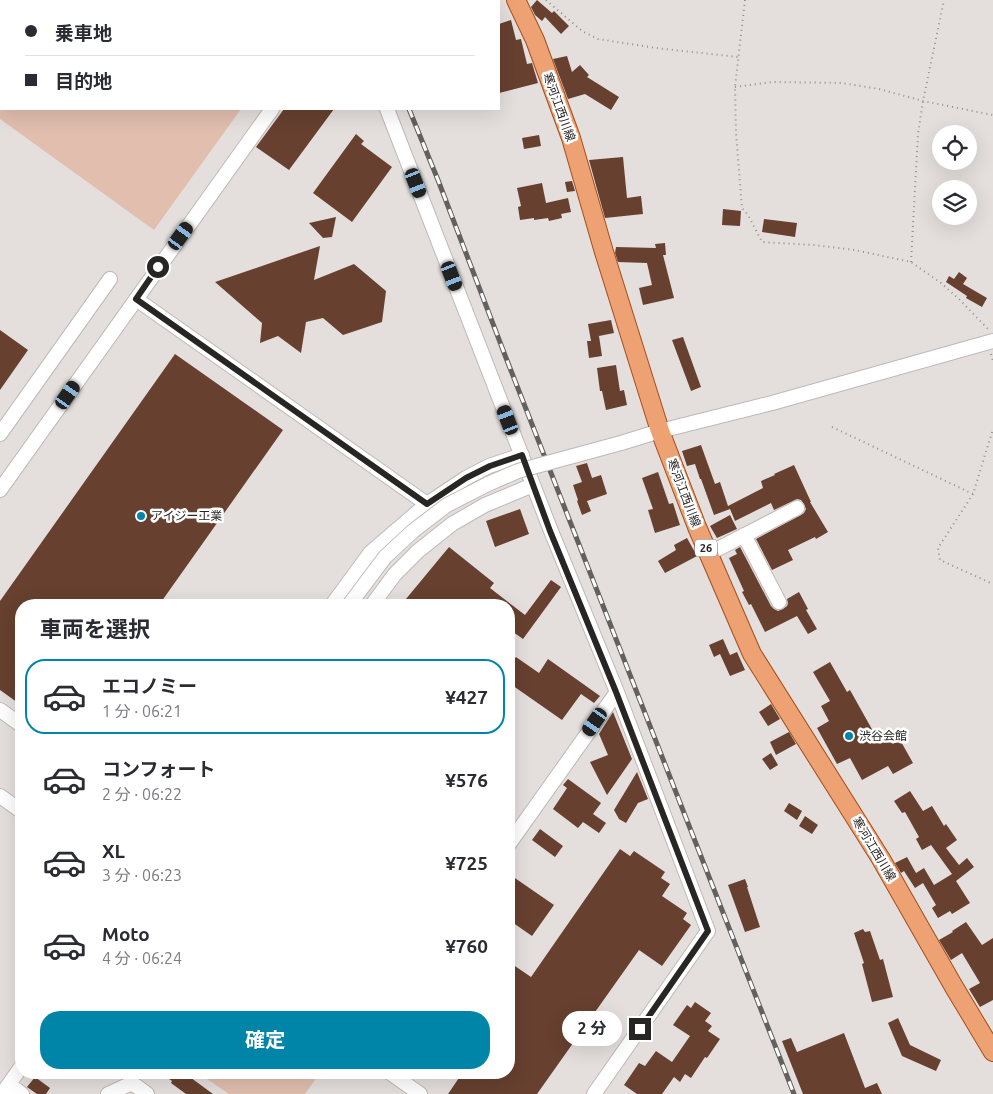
<!DOCTYPE html>
<html lang="ja">
<head>
<meta charset="utf-8">
<style>
  :root { --surface:#fff; --page:#f2f2f3; --text:#2b2b33; --muted:#7c7c81; --line:#e1e1e2; --accent:#0084a7 }
  body { margin:0; font-family:Ubuntu,"Noto Sans JP",sans-serif; background:var(--page); color:var(--text); height:100vh; display:flex; flex-direction:column; font-size:19px; white-space:nowrap }
  * { box-sizing:border-box; margin:0 }
  p { font-size:16px; color:var(--muted) }
  .icon { flex:none; width:28px; height:28px; fill:none; stroke:currentColor; stroke-width:2; stroke-linecap:round; stroke-linejoin:round }
  .map { position:relative; flex:1; overflow:hidden }
  .side { position:absolute; left:15px; top:599px; width:500px; height:480px; display:flex; flex-direction:column; background:var(--surface); border-radius:20px; box-shadow:0 5px 20px #0002 }
  .side>* { flex:none }
  .banner { position:absolute; left:0px; top:0px; width:500px; height:110px; box-shadow:0 5px 20px #0002; display:grid; align-content:center; height:110px; padding:0 25px; background:var(--surface) }
  .tools { position:absolute; left:932px; top:125px; display:grid; gap:10px }
  .tools a { display:grid; place-items:center; width:45px; height:45px; border-radius:50%; background:var(--surface); box-shadow:0 5px 20px #0002; font-size:25px }
  .end { position:absolute; width:22px; height:22px; margin:-11px; border:6px solid #282625; background:#fff; box-shadow:0 0 0 2px #fff }
  .from { border-radius:50% }
  .bubble { position:absolute; height:35px; border-radius:18px; background:var(--surface); box-shadow:0 5px 20px #0002; font-size:16px; font-weight:700; line-height:35px; text-align:center }
  .car { position:absolute; width:15px; height:30px; margin:-15px -8px; border-radius:6px; box-shadow:0 0 4px 1px #0007; background:linear-gradient(#222 24%,#8ab4d8 0 40%,#222 0 76%,#8ab4d8 0 86%,#222 0) }
  .banner b { display:flex; align-items:center; gap:18px; height:48px; font-size:19px }
  .banner b+b { border-top:1px solid var(--line) }
  .banner i { width:12px; height:12px; background:var(--text) }
  ul { padding:0; list-style:none }
  li { display:flex; align-items:center; gap:15px; height:75px; margin:0 10px 8px; padding:0 15px; border:2px solid transparent; border-radius:20px }
  li div { flex:1 }
  li b { display:block; font-size:19px }
  li em { font-style:normal; font-weight:700 }
  li.selected { border-color:var(--accent) }
  li>.icon { width:45px; height:45px; stroke-width:1.5 }
  h2 { padding:0 25px; font-size:22px; line-height:60px }
  .action { display:flex; gap:10px; margin-top:auto; padding:10px 25px }
  .action a { flex:1; height:58px; border-radius:20px; background:var(--accent); color:#fff; font-size:20px; font-weight:700; line-height:58px; text-align:center }
  .map>svg:first-child { display:block }
</style>
</head>
<body>
<div class="map">
<svg width="993" height="1094" viewBox="0 0 993 1094">
  <rect width="100%" height="100%" fill="#e4dfdd"/>
  <!-- green -->
  <path fill="#e1beae" d="M0 0H275L274 1H1V109H241L154 230 0 119Z
    M198 1073H320L305 1094H229Z"/>
  <!-- building -->
  <path fill="#67402f" d="M537 0 552 13 554 11 569 26 561 34 545 17 542 21 535 15 531 7Z
    M511 20 516 40 521 39 527 64 532 63 538 83 499 93V24Z
    M567 56 572 72 580 65 589 75 587 77 619 97 611 110 585 94 568 99 553 59Z
    M284 109H334L289 170 256 147Z
    M356 134 364 141 361 144 392 167 352 222 313 193Z
    M539 135 541 146 524 149 522 138Z
    M623 157 627 198 641 196 643 214 605 218 589 160Z
    M572 181 575 191 567 192 565 182Z
    M542 183 546 203 568 198 571 212 561 214 562 218 549 221 548 218 534 220V218L520 220 518 207 521 206 517 188Z
    M723 209 741 211 740 226 722 225Z
    M336 217 332 237 323 238 309 223Z
    M764 219 797 223 795 237 762 232Z
    M665 243 666 255H663L674 298 643 305 639 288 652 285 647 263 618 262 615 253 616 247 656 248 655 244Z
    M320 246 314 280 354 264 386 291 382 322 343 335 323 318 306 322 301 353 278 336 260 343 262 323 215 282Z
    M959 272 967 278 963 284 987 298 982 307 966 298 967 296 946 282 949 276 954 279Z
    M611 320 614 333 599 336 602 356 589 358 587 341H591L588 324Z
    M0 330 28 350 0 390Z
    M683 337 701 387 691 391 672 340Z
    M175 354 283 430 159 605H21V705L0 690V601Z
    M616 365 620 391 624 390 627 405 606 410 602 391H600L597 368Z
    M701 445 715 484 720 482 728 506 763 488 761 481 775 475 774 474 794 465 811 502H810L828 532 816 539 815 537 788 550 793 560 772 570 756 539 801 515 804 513 806 509 804 504 801 500 797 499 774 510 771 503 735 521 730 509 714 515 701 479H700L695 464 687 466 682 451Z
    M587 463 592 478 601 475 607 494 587 501 591 511 582 515 577 501 578 500 573 485 582 482 576 466Z
    M658 472 669 504 673 503 680 525 655 533 648 510 653 509 642 478Z
    M520 509 529 534 495 547 486 521Z
    M730 515 737 529 717 538 710 526Z
    M687 538 697 556 665 573 658 561 676 550 674 545Z
    M449 547 494 583 490 588 525 615 551 580 561 587 523 639 509 629V605H401Z
    M740 547 771 606 774 609 778 611 783 609 787 606 788 603 787 599 799 592 808 609 806 610 817 629 808 634 797 616 765 632 751 604 749 605 742 592 744 591 729 558 737 554 735 550Z
    M723 639 730 655 737 652 745 670 730 676 720 654 714 657 709 645Z
    M516 657 539 673 548 659 600 696 594 703 581 694 562 720 509 683V667Z
    M830 662 847 692 850 690 878 740 895 731 913 763 893 774 888 766 862 780 850 758 837 764 817 728 829 721 821 706 830 701 813 672Z
    M771 704 780 719 768 726 759 712Z
    M613 712 632 759 607 795 590 762 608 755 599 734Z
    M789 732 796 744 776 755 770 742Z
    M771 753 778 765 770 770 762 759Z
    M637 772 648 799 638 803 626 823 619 819 614 810Z
    M568 779 601 803 593 814 606 823 599 833 583 822 578 828 553 809 567 788 563 785Z
    M910 791 923 811 932 806 944 826 946 824 957 840 946 848 959 865 967 858 974 867 956 881 970 903 952 914 950 911 938 918 932 908 936 905 923 883 915 888 904 871 901 873 895 863 907 857 916 873 924 868 934 885 952 874 931 845 922 850 916 839 919 837 905 812 902 813 894 801Z
    M789 803 802 811 797 820 784 811Z
    M805 816 818 825 812 834 799 826Z
    M540 829 563 846 555 857 532 840Z
    M620 849 630 856 634 851 665 872 661 878 670 884 662 896 687 913 683 919 691 925 662 966 639 950 537 1094H448L463 1072H509V1008L513 1003 509 1000V962L531 977Z
    M509 874 554 905 532 936 509 920Z
    M745 879 748 887H747L760 927 745 932 728 885Z
    M966 922 982 945 993 938V1000L980 1007 969 989 980 983 962 953 951 960 939 940 953 932 952 931Z
    M863 929 865 932 870 931 880 960 883 959 893 997 872 1002 862 964 864 963 854 933Z
    M695 1002 711 1013 705 1021 712 1026 708 1031 720 1039 707 1058 705 1057 691 1078 685 1074 680 1082 674 1077 662 1094H637L624 1085 639 1063 645 1066 656 1051 672 1062 690 1036 673 1025 687 1005 691 1008Z
    M898 1018 910 1045 941 1060 936 1071 902 1056 888 1023Z
    M844 1033 865 1088 877 1083 882 1094H803L782 1041 791 1038 797 1052Z
    M159 1072H183L213 1094H186L171 1083 172 1081Z
    M35 1077 50 1088 46 1094H37L27 1087Z"/>
  <g fill="none" stroke-linecap="round" stroke-linejoin="round">
    <!-- minor casing -->
    <g stroke="#bdb9b6" stroke-width="16">
      <path id="minor" d="M337 0V1
        M387 109 551 531 617 692 708 931 594 1094
        M136 299 427 504
        M0 434 110 279
        M621 443 660 431 772 403 993 341
        M0 490 272 109
        M744 535 779 602
        M708 554 797 508
        M332 605 371 552 427 504 466 478 489 466 522 455
        M372 605 395 574 418 551 452 524 485 505 533 485
        M0 710 21 725
        M0 796 21 811
        M509 844 617 692
        M389 1072 420 1094
        M9 1084 22 1094
        M2 1094 21 1067
        M108 1094 132 1083 147 1094"/>
    </g>
    <!-- major casing -->
    <g stroke="#a24e1b" stroke-width="20">
      <path id="major" d="M516 0 535 40 571 138 604 252 660 431 697 527 752 654 881 859 954 987 993 1052"/>
    </g>
    <!-- path -->
    <path stroke="#938f8e" stroke-width="2" stroke-dasharray="1 4" stroke-linecap="butt" d="M546 0 582 31 598 39 656 48 738 57
      M745 0 735 87 736 133 742 208 748 215 762 242 814 245 855 250 911 262 941 283 959 299 989 330
      M735 87 772 82 842 83 879 89 923 101 993 115
      M911 262 918 134 923 101 944 0
      M991 354 993 361
      M832 427 973 494 993 429
      M973 494 938 548 940 560 993 584"/>
    <!-- minor -->
    <use href="#minor" stroke="#fff" stroke-width="14"/>
    <!-- major -->
    <use href="#major" stroke="#eea173" stroke-width="18"/>
    <!-- rail casing -->
    <g stroke="#63605f" stroke-width="5">
      <path id="rail" d="M362 0 363 1
        M409 109 438 180 508 363 794 1094"/>
    </g>
    <!-- rail -->
    <use href="#rail" stroke="#fff" stroke-width="3" stroke-dasharray="9" stroke-linecap="butt"/>
    <!-- minor-bridge casing -->
    <g stroke="#bdb9b6" stroke-width="16" stroke-linecap="butt">
      <path id="minor-bridge" d="M349 605 385 557 413 531 447 505 488 484 518 471 621 443"/>
    </g>
    <!-- minor-bridge -->
    <use href="#minor-bridge" stroke="#fff" stroke-width="14"/>
  </g>
  <g fill="none" stroke-linecap="round" stroke-linejoin="round">
    <!-- route -->
    <path stroke="#282625" stroke-width="6" d="M158 267 136 299 427 504 466 478 490 466 522 455 550 531 616 692 708 931 640 1029"/>
  </g>
  <!-- markers -->
  <g fill="#0084a7" stroke="#fff" stroke-width="2">
    <circle cx="141" cy="516" r="5"/>
    <circle cx="849" cy="736" r="5"/>
  </g>
  <g text-anchor="middle" stroke-width="5" stroke-linejoin="round" paint-order="stroke">
    <!-- shield labels -->
    <rect fill="#fff" stroke="#686766" stroke-width="1" x="695" y="539.5" width="22" height="17" rx="4"/>
    <g font-size="11" font-weight="bold" fill="#282625">
      <text x="706" y="552">26</text>
    </g>
    <!-- street labels -->
    <g font-size="12" fill="#282625" stroke="#fff">
      <text transform="translate(559 107) rotate(70)" y="4">寒河江西川線</text>
      <text transform="translate(684 493) rotate(69)" y="4">寒河江西川線</text>
      <text transform="translate(874 849) rotate(59)" y="4">寒河江西川線</text>
    </g>
    <!-- poi labels -->
    <g font-size="12" fill="#282625" stroke="#fff" text-anchor="start">
      <text x="151" y="520">アイジー工業</text>
      <text x="859" y="740">渋谷会館</text>
    </g>
  </g>
</svg>
<div class="tools">
<a><svg class="icon" aria-label="locate" viewBox="0 0 24 24"><circle cx="12" cy="12" r="6"/><path d="M12 2v4M12 18v4M2 12h4M18 12h4"/></svg></a>
<a><svg class="icon" aria-label="layers" viewBox="0 0 24 24"><path d="M12 4l9 5-9 5-9-5zM3 14l9 5 9-5"/></svg></a>
</div>
<i class="end from" style="left:158px;top:267px"></i>
<i class="end" style="left:640px;top:1029px"></i>
<div class="bubble" style="left:562px;top:1011px;width:60px">2 分</div>
<i class="car" style="left:416px;top:183px;rotate:159deg"></i>
<i class="car" style="left:181px;top:236px;rotate:36deg"></i>
<i class="car" style="left:452px;top:276px;rotate:159deg"></i>
<i class="car" style="left:68px;top:395px;rotate:35deg"></i>
<i class="car" style="left:508px;top:420px;rotate:339deg"></i>
<i class="car" style="left:595px;top:722px;rotate:215deg"></i>
<div class="banner">
<b><i class="from"></i>乗車地</b>
<b><i></i>目的地</b>
</div>
<section class="side">
<h2>車両を選択</h2>
<ul>
<li class="selected"><svg class="icon" aria-label="car" viewBox="0 0 24 24"><path d="M5 17H2v-5l4-1 3-4h7l3 4 3 1v5h-3M9 17h6M6 11h13"/><circle cx="7" cy="17" r="2"/><circle cx="17" cy="17" r="2"/></svg><div><b>エコノミー</b><p>1 分 · 06:21</p></div><em>¥427</em></li>
<li><svg class="icon" aria-label="car" viewBox="0 0 24 24"><path d="M5 17H2v-5l4-1 3-4h7l3 4 3 1v5h-3M9 17h6M6 11h13"/><circle cx="7" cy="17" r="2"/><circle cx="17" cy="17" r="2"/></svg><div><b>コンフォート</b><p>2 分 · 06:22</p></div><em>¥576</em></li>
<li><svg class="icon" aria-label="car" viewBox="0 0 24 24"><path d="M5 17H2v-5l4-1 3-4h7l3 4 3 1v5h-3M9 17h6M6 11h13"/><circle cx="7" cy="17" r="2"/><circle cx="17" cy="17" r="2"/></svg><div><b>XL</b><p>3 分 · 06:23</p></div><em>¥725</em></li>
<li><svg class="icon" aria-label="car" viewBox="0 0 24 24"><path d="M5 17H2v-5l4-1 3-4h7l3 4 3 1v5h-3M9 17h6M6 11h13"/><circle cx="7" cy="17" r="2"/><circle cx="17" cy="17" r="2"/></svg><div><b>Moto</b><p>4 分 · 06:24</p></div><em>¥760</em></li>
</ul>
<div class="action"><a>確定</a></div>
</section>
</div>
</body>
</html>
